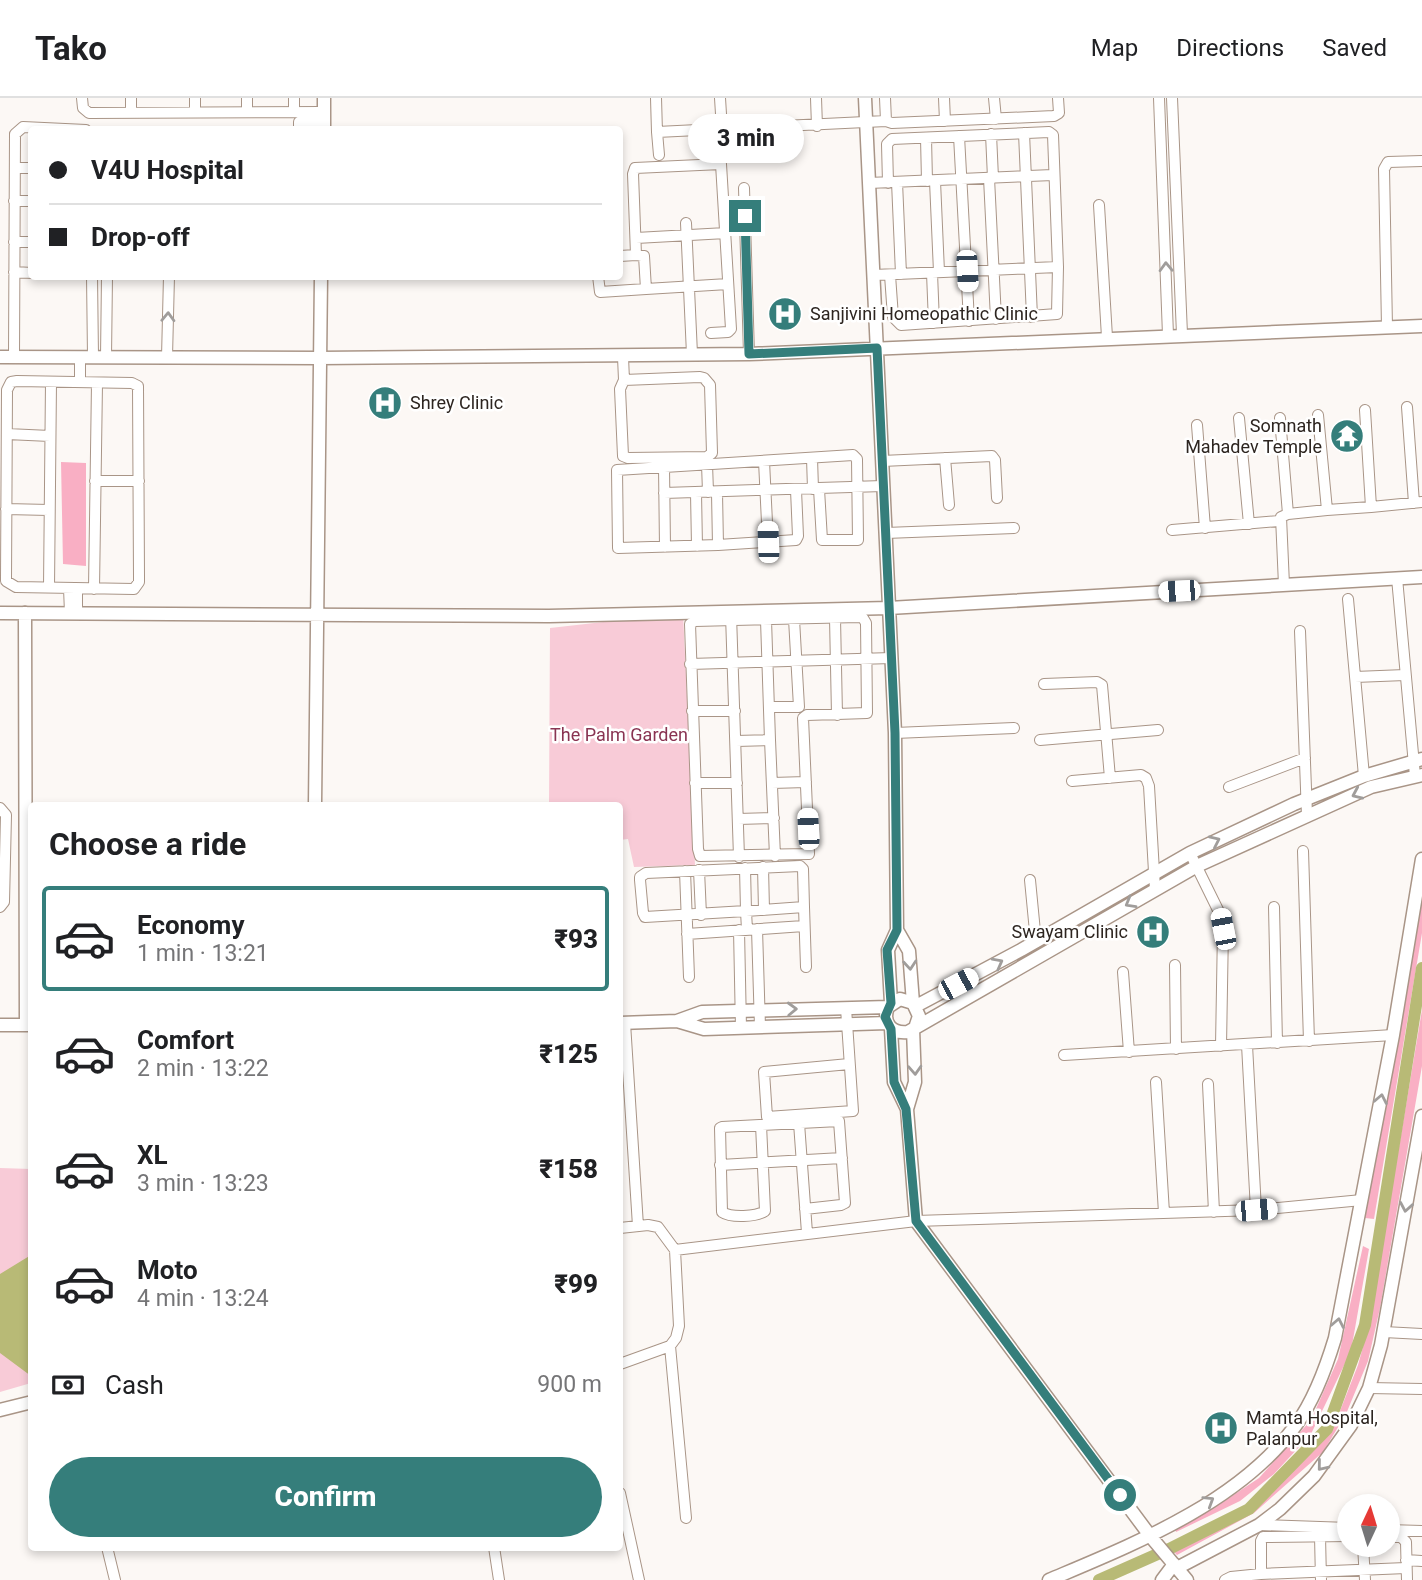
<!DOCTYPE html>
<html lang="en">
<head>
<meta charset="utf-8">
<style>
  :root { --surface:#fff; --page:#f6f6f6; --text:#202124; --muted:#757577; --line:#e0e0e0; --accent:#357e7b }
  body { margin:0; font-family:Roboto,sans-serif; background:var(--page); color:var(--text); height:100vh; display:flex; flex-direction:column; font-size:26px; white-space:nowrap }
  * { box-sizing:border-box; margin:0 }
  p { font-size:23px; color:var(--muted) }
  .icon { flex:none; width:38px; height:38px; fill:none; stroke:currentColor; stroke-width:2; stroke-linecap:round; stroke-linejoin:round }
  .map { position:relative; flex:1; overflow:hidden }
  .panel { position:absolute; left:28px; top:704px; width:595px; height:749px; display:flex; flex-direction:column; background:var(--surface); border-radius:7px; box-shadow:0 4px 10px #0003 }
  .panel>* { flex:none }
  .banner { position:absolute; left:28px; top:28px; width:595px; height:154px; border-radius:7px; box-shadow:0 4px 10px #0003; display:grid; align-content:center; height:154px; padding:0 21px; background:var(--surface) }
  .needle { width:46px; rotate:4deg }
  .tools { position:absolute; left:1337px; top:1396px; display:grid; gap:14px }
  .tools a { display:grid; place-items:center; width:63px; height:63px; border-radius:50%; background:var(--surface); box-shadow:0 4px 10px #0003; font-size:35px }
  .end { position:absolute; width:32px; height:32px; margin:-16px; border:9px solid #357e7b; background:#fff; box-shadow:0 0 0 4px #fff }
  .from { border-radius:50% }
  .bubble { position:absolute; height:49px; border-radius:24px; background:var(--surface); box-shadow:0 4px 10px #0003; font-size:23px; font-weight:800; line-height:49px; text-align:center }
  .car { position:absolute; width:21px; height:42px; margin:-21px -10px; border-radius:9px; box-shadow:0 0 5px 2px #0007; background:linear-gradient(#fff 24%,#345 0 40%,#fff 0 76%,#345 0 86%,#fff 0) }
  .banner b { display:flex; align-items:center; gap:24px; height:66px; font-size:26px }
  .banner b+b { border-top:2px solid var(--line) }
  .banner i { width:18px; height:18px; background:var(--text) }
  ul { padding:0; list-style:none }
  li { display:flex; align-items:center; gap:21px; height:105px; margin:0 14px 10px; padding:0 7px; border:4px solid transparent; border-radius:7px }
  li div { flex:1 }
  li b { display:block; font-size:26px }
  li em { font-style:normal; font-weight:800 }
  li.active { border-color:var(--accent) }
  li>.icon { width:63px; height:63px; stroke-width:1.5 }
  h2 { padding:0 21px; font-size:32px; line-height:84px }
  .pay { display:flex; align-items:center; gap:18px; height:77px; padding:0 21px; font-size:26px }
  .pay p { margin-inline-start:auto }
  .button { display:flex; gap:14px; margin-top:auto; padding:14px 21px }
  .button a { flex:1; height:80px; border-radius:42px; background:var(--accent); color:#fff; font-size:28px; font-weight:800; line-height:80px; text-align:center }
  header { display:flex; align-items:center; gap:42px; box-sizing:border-box; height:98px; padding:0 35px; background:var(--surface); border-bottom:2px solid var(--line) }
  header strong { font-size:33px }
  nav { display:flex; gap:38px; margin-inline-start:auto; font-size:24px }
  .map>svg:first-child { display:block }
</style>
</head>
<body>
<header>
<strong>Tako</strong>
<nav><a>Map</a><a>Directions</a><a>Saved</a></nav>
</header>
<div class="map">
<svg width="1422" height="1482" viewBox="0 0 1422 1482">
  <rect width="100%" height="100%" fill="#fcf8f5"/>
  <!-- green -->
  <path fill="#f8cbd7" d="M683 515 695 767 634 769 628 741 620 742V707H549L550 530Z
    M0 1070 31 1071V1285L0 1294Z"/>
  <!-- forest -->
  <path fill="#f9afc4" d="M61 364 86 365V468L63 466Z
    M1422 793V835L1374 1121 1365 1120Z
    M1422 912V968L1380 1210 1368 1263 1346 1316 1323 1354 1254 1415 1177 1457 1173 1453 1253 1412 1326 1337 1340 1313 1358 1267 1369 1227Z
    M1363 1148 1369 1151 1351 1253 1311 1336 1274 1376 1240 1403 1176 1434 1174 1429 1217 1408 1259 1380 1311 1322 1338 1261Z"/>
  <!-- water -->
  <path fill="#b8ba76" d="M31 1157V1156V1278L0 1255V1176Z"/>
  <g fill="none" stroke-linecap="round" stroke-linejoin="round">
    <!-- canal -->
    <path stroke="#b8ba76" stroke-width="12" d="M1099 1482 1169 1451 1249 1411 1327 1331 1365 1227 1422 870"/>
    <!-- minor casing -->
    <g stroke="#a99587" stroke-width="12">
      <path id="minor" d="M82 0 83 10 89 15 324 14
        M247 0V14
        M294 0V14
        M656 0 657 34 886 23
        M720 0 722 32
        M816 0 817 28
        M885 0 886 23 892 25 1054 18 1059 15 1058 0
        M944 0 945 23
        M994 0 996 21
        M1159 0 1168 237
        M1172 0 1182 236
        M131 14V0
        M195 14V0
        M299 32V24L324 23
        M657 34 659 57
        M1024 35 1032 219
        M991 36 993 80
        M959 38 969 223
        M926 40 927 83
        M15 70H32
        M989 80 996 221
        M935 83 939 174
        M897 84 901 176
        M869 85 1053 77
        M888 85 887 46 892 41 1049 34 1053 37 1058 169 1057 216 901 227 893 219 890 177
        M744 90 749 256
        M14 103H32
        M1099 107 1107 239
        M686 125 692 256
        M636 140 726 135
        M14 144H32
        M636 157 644 158 646 191 728 186
        M620 158 636 157 633 76 635 70 721 66 731 231 728 234 711 235
        M14 174 32 175
        M932 175 934 225
        M874 177 1058 169
        M92 178 93 259
        M598 178 600 194 646 191
        M1387 229 1384 71 1388 64 1422 63
        M14 259 15 36 23 29 86 32
        M80 259V284
        M106 259 107 178
        M167 259 169 178
        M623 259 624 282
        M700 279 704 280 710 287 712 355 707 359 628 360 623 358 620 291 624 282Z
        M17 283 132 285 138 288 139 479V484L134 491 16 489 6 483 7 292 11 284Z
        M1407 309 1414 405
        M1365 312 1371 409 1422 404
        M1239 320 1249 426
        M1280 320 1288 416
        M1197 327 1205 430
        M7 336 50 338
        M812 360 813 391
        M945 360 949 407
        M764 363 768 445
        M882 363 992 358 995 362 997 400
        M707 366 708 394
        M664 369 665 449
        M95 383H139
        M664 395 883 388
        M696 395 697 448
        M717 395 718 447 796 442 798 438 796 392
        M6 411 49 412
        M1327 412 1371 409
        M1172 432 1279 423
        M886 435 1014 430
        M718 447 618 450 617 372 853 357 857 361 858 442H822L819 391
        M1397 480 1415 678
        M1284 487 1281 419 1288 416 1327 412 1318 317
        M49 490 51 284
        M69 490 70 515
        M77 491V515
        M94 491 97 285
        M1348 501 1364 678
        M731 517 739 759
        M859 519 863 520 866 525 867 615 807 617 803 620 809 756 700 758 698 751 690 526 695 523Z
        M835 520 837 617
        M1300 533 1307 717
        M690 566 892 560
        M1355 579 1405 577
        M1044 586 1097 584 1102 587 1110 680
        M769 609H799L794 521
        M692 613H735
        M895 635 1014 630
        M770 642 775 758
        M1040 642 1158 632
        M736 643 770 642 766 522
        M1072 683 1141 677 1146 680 1149 688 1155 791
        M695 685H737
        M772 685 806 684
        M1229 689 1305 660
        M0 710 6 717 4 804 0 809
        M738 721 774 720
        M1303 753 1309 943
        M1190 755 1220 816 1223 831 1221 948
        M763 769 764 812
        M745 770 746 813 804 809 803 771 800 768 646 775 640 779V782L643 815 645 819 746 813 747 832
        M699 772 701 817
        M685 773 689 879
        M1030 782 1036 844
        M804 809 806 869
        M1274 809 1277 945
        M757 831 760 929
        M739 832 741 930
        M687 836 804 828
        M1175 867 1176 951
        M1123 874 1129 954
        M846 910 853 1013 767 1019 764 974 849 966
        M625 925 638 1128
        M1247 947 1256 1112
        M1064 957 1393 937
        M1156 984 1164 1115
        M1208 986 1214 1114
        M799 1025 807 1135
        M761 1027 765 1113C756 1119 731 1120 722 1114L720 1030 722 1029 839 1023 845 1105 841 1107 805 1111
        M720 1067 842 1060
        M620 1130 648 1127 658 1129 675 1152
        M1384 1234 1422 1236
        M670 1248 686 1420
        M620 1266 670 1248 676 1240 679 1228 675 1152 916 1123 1256 1112 1362 1102
        M1369 1290 1422 1291
        M620 1395 639 1482
        M1259 1427 1349 1430
        M1388 1432 1422 1433
        M1320 1438 1321 1482
        M1388 1439H1401L1406 1444 1407 1482
        M1363 1447 1365 1482
        M107 1449 115 1482
        M494 1449 499 1482
        M1406 1462 1422 1463
        M1261 1476V1443L1263 1439 1349 1438
        M1225 1482 1231 1479 1261 1476 1406 1470"/>
    </g>
    <!-- tertiary casing -->
    <g stroke="#a99587" stroke-width="15">
      <path id="tertiary" d="M865 0 895 635 897 832 888 852 891 905
        M324 32V0
        M0 259 320 260 749 256 1422 228
        M0 515 549 518 889 510 1422 479
        M25 515 26 927
        M315 707 321 178
        M897 832 909 853 913 905
        M916 908 1021 852 1190 755 1294 706 1364 678 1422 661
        M677 923 704 931 887 925
        M620 925 677 923 702 914 888 909
        M0 927H31
        M916 927 919 918 913 905 900 901 888 909C882 924 891 936 908 934L1197 768 1371 689 1422 677
        M891 931 894 984 907 1011 916 1123 1151 1439 1187 1482
        M907 1011 915 984 913 931
        M0 1312 32 1304
        M1177 1470 1259 1427 1280 1411 1314 1378 1351 1327 1369 1290 1381 1247 1422 1018
        M1049 1482C1134 1446 1239 1405 1296 1327 1314 1302 1326 1270 1335 1240L1393 937 1422 761
        M1162 1482 1174 1466"/>
    </g>
    <!-- minor -->
    <use href="#minor" stroke="#fff" stroke-width="10"/>
    <!-- tertiary -->
    <use href="#tertiary" stroke="#fff" stroke-width="12"/>
  </g>
  <!-- one-way arrows -->
  <defs><path id="oneway-chevron" d="M-2-3.5L2.5 0L-2 3.5" fill="none" stroke-width="1.6" stroke-linecap="round" stroke-linejoin="round" transform="scale(1.75)"/></defs>
  <g stroke="#a09d9b">
    <use href="#oneway-chevron" transform="translate(1166 169) rotate(-92)"/>
    <use href="#oneway-chevron" transform="translate(168 219) rotate(-88)"/>
    <use href="#oneway-chevron" transform="translate(1357 696) rotate(156)"/>
    <use href="#oneway-chevron" transform="translate(1215 743) rotate(-25)"/>
    <use href="#oneway-chevron" transform="translate(1130 805) rotate(150)"/>
    <use href="#oneway-chevron" transform="translate(998 865) rotate(-28)"/>
    <use href="#oneway-chevron" transform="translate(910 867) rotate(85)"/>
    <use href="#oneway-chevron" transform="translate(792 911) rotate(-2)"/>
    <use href="#oneway-chevron" transform="translate(915 972) rotate(87)"/>
    <use href="#oneway-chevron" transform="translate(1381 1001) rotate(-79)"/>
    <use href="#oneway-chevron" transform="translate(1406 1109) rotate(100)"/>
    <use href="#oneway-chevron" transform="translate(1338 1225) rotate(-79)"/>
    <use href="#oneway-chevron" transform="translate(1322 1368) rotate(129)"/>
    <use href="#oneway-chevron" transform="translate(1209 1403) rotate(-32)"/>
  </g>
  <g fill="none" stroke-linecap="round" stroke-linejoin="round">
    <!-- route -->
    <path stroke="#357e7b" stroke-width="9" d="M745 118 749 256 877 250 895 635 897 832 887 852 891 905 885 919 891 931 894 984 906 1011 916 1123 1120 1397"/>
  </g>
  <!-- icons -->
  <defs>
    <g id="hospital-disc" transform="scale(1.75)"><circle r="9.5" fill="#357e7b" stroke="#fff"/><path d="M-5-5h3v3.5h4V-5h3V5h-3V1.5h-4V5h-3Z" fill="#fff"/></g>
    <g id="temple-disc" transform="scale(1.75)"><circle r="9.5" fill="#357e7b" stroke="#fff"/><path d="M0-6L5-2H3V0L6.5 2.5H4V6H1.5V3h-3V6H-4V2.5H-6.5L-3 0V-2H-5Z" fill="#fff"/></g>
  </defs>
  <g fill-rule="evenodd">
    <use href="#hospital-disc" x="785" y="216"/>
    <use href="#hospital-disc" x="385" y="305"/>
    <use href="#temple-disc" x="1347" y="338"/>
    <use href="#hospital-disc" x="1153" y="834"/>
    <use href="#hospital-disc" x="1221" y="1330"/>
  </g>
  <g text-anchor="middle" stroke-width="5" stroke-linejoin="round" paint-order="stroke">
    <!-- poi labels -->
    <g font-size="18" fill="#2d2520" stroke="#fff" text-anchor="start">
      <text x="810" y="222">Sanjivini Homeopathic Clinic</text>
      <text x="410" y="311">Shrey Clinic</text>
      <text x="1322" y="334" text-anchor="end">Somnath<tspan x="1322" dy="21">Mahadev Temple</tspan></text>
      <text x="1128" y="840" text-anchor="end">Swayam Clinic</text>
      <text x="1246" y="1326">Mamta Hospital,<tspan x="1246" dy="21">Palanpur</tspan></text>
    </g>
    <!-- park labels -->
    <g font-size="18" fill="#893452" stroke="#fff">
      <text x="619" y="643">The Palm Garden</text>
    </g>
  </g>
</svg>
<div class="tools">
<a><svg class="needle" viewBox="-14 -14 28 28"><path d="M0-13l5 13h-10z" fill="#e53935"/><path d="M0 13l5-13h-10z" fill="#757577"/></svg></a>
</div>
<i class="end from" style="left:1120px;top:1397px"></i>
<i class="end" style="left:745px;top:118px"></i>
<div class="bubble" style="left:688px;top:16px;width:116px">3 min</div>
<i class="car" style="left:967px;top:173px;rotate:177deg"></i>
<i class="car" style="left:768px;top:444px;rotate:358deg"></i>
<i class="car" style="left:1179px;top:493px;rotate:267deg"></i>
<i class="car" style="left:808px;top:731px;rotate:357deg"></i>
<i class="car" style="left:1223px;top:831px;rotate:349deg"></i>
<i class="car" style="left:958px;top:886px;rotate:62deg"></i>
<i class="car" style="left:1256px;top:1112px;rotate:85deg"></i>
<div class="banner">
<b><i class="from"></i>V4U Hospital</b>
<b><i></i>Drop-off</b>
</div>
<section class="panel">
<h2>Choose a ride</h2>
<ul>
<li class="active"><svg class="icon" aria-label="car" viewBox="0 0 24 24"><path d="M5 17H2v-5l4-1 3-4h7l3 4 3 1v5h-3M9 17h6M6 11h13"/><circle cx="7" cy="17" r="2"/><circle cx="17" cy="17" r="2"/></svg><div><b>Economy</b><p>1 min · 13:21</p></div><em>₹93</em></li>
<li><svg class="icon" aria-label="car" viewBox="0 0 24 24"><path d="M5 17H2v-5l4-1 3-4h7l3 4 3 1v5h-3M9 17h6M6 11h13"/><circle cx="7" cy="17" r="2"/><circle cx="17" cy="17" r="2"/></svg><div><b>Comfort</b><p>2 min · 13:22</p></div><em>₹125</em></li>
<li><svg class="icon" aria-label="car" viewBox="0 0 24 24"><path d="M5 17H2v-5l4-1 3-4h7l3 4 3 1v5h-3M9 17h6M6 11h13"/><circle cx="7" cy="17" r="2"/><circle cx="17" cy="17" r="2"/></svg><div><b>XL</b><p>3 min · 13:23</p></div><em>₹158</em></li>
<li><svg class="icon" aria-label="car" viewBox="0 0 24 24"><path d="M5 17H2v-5l4-1 3-4h7l3 4 3 1v5h-3M9 17h6M6 11h13"/><circle cx="7" cy="17" r="2"/><circle cx="17" cy="17" r="2"/></svg><div><b>Moto</b><p>4 min · 13:24</p></div><em>₹99</em></li>
</ul>
<div class="pay"><svg class="icon" aria-label="cash" viewBox="0 0 24 24"><path d="M3 7h18v10H3z"/><circle cx="12" cy="12" r="2"/></svg>Cash<p>900 m</p></div>
<div class="button"><a>Confirm</a></div>
</section>
</div>
</body>
</html>
